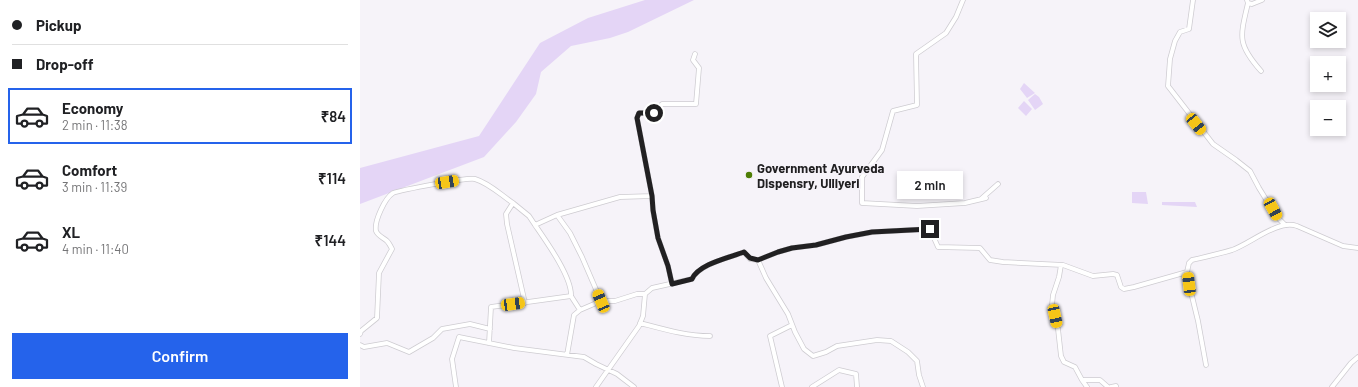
<!DOCTYPE html>
<html lang="en">
<head>
<meta charset="utf-8">
<style>
  :root { --surface:#fff; --page:#f6f6f6; --text:#202124; --muted:#757577; --line:#e0e0e0; --accent:#2563eb }
  body { margin:0; font-family:Barlow,sans-serif; background:var(--page); color:var(--text); height:100vh; display:flex; flex-direction:column; font-size:15px; white-space:nowrap }
  * { box-sizing:border-box; margin:0 }
  p { font-size:13px; color:var(--muted) }
  .icon { flex:none; width:22px; height:22px; fill:none; stroke:currentColor; stroke-width:2; stroke-linecap:round; stroke-linejoin:round }
  .map { position:relative; flex:1; overflow:hidden }
  .side { display:flex; flex-direction:column; background:var(--surface); width:360px }
  .side>* { flex:none }
  .hud { display:grid; align-content:center; height:88px; padding:0 12px; background:var(--surface) }
  .buttons { position:absolute; left:950px; top:12px; display:grid; gap:8px }
  .buttons a { display:grid; place-items:center; width:36px; height:36px; border-radius:0px; background:var(--surface); box-shadow:0 2px 6px #0003; font-size:20px }
  .end { position:absolute; width:18px; height:18px; margin:-9px; border:5px solid #212022; background:#fff; box-shadow:0 0 0 2px #fff }
  .from { border-radius:50% }
  .bubble { position:absolute; height:28px; border-radius:0px; background:var(--surface); box-shadow:0 2px 6px #0003; font-size:13px; font-weight:600; line-height:28px; text-align:center }
  .car { position:absolute; width:12px; height:24px; margin:-12px -6px; border-radius:5px; box-shadow:0 0 3px 1px #0007; background:linear-gradient(#f5c518 24%,#345 0 40%,#f5c518 0 76%,#345 0 86%,#f5c518 0) }
  .hud b { display:flex; align-items:center; gap:14px; height:38px; font-size:15px }
  .hud b+b { border-top:1px solid var(--line) }
  .hud i { width:10px; height:10px; background:var(--text) }
  ul { padding:0; list-style:none }
  li { display:flex; align-items:center; gap:12px; height:56px; margin:0 8px 6px; padding:0 4px; border:2px solid transparent; border-radius:0px }
  li div { flex:1 }
  li b { display:block; font-size:15px }
  li em { font-style:normal; font-weight:600 }
  li.selected { border-color:var(--accent) }
  li>.icon { width:36px; height:36px; stroke-width:1.5 }
  .action { display:flex; gap:8px; margin-top:auto; padding:8px 12px }
  .action a { flex:1; height:46px; border-radius:0px; background:var(--accent); color:#fff; font-size:16px; font-weight:600; line-height:46px; text-align:center }
  main { display:flex; flex:1; min-height:0 }
  .map>svg:first-child { display:block }
</style>
</head>
<body>
<main>
<section class="side">
<div class="hud">
<b><i class="from"></i>Pickup</b>
<b><i></i>Drop-off</b>
</div>
<ul>
<li class="selected"><svg class="icon" aria-label="car" viewBox="0 0 24 24"><path d="M5 17H2v-5l4-1 3-4h7l3 4 3 1v5h-3M9 17h6M6 11h13"/><circle cx="7" cy="17" r="2"/><circle cx="17" cy="17" r="2"/></svg><div><b>Economy</b><p>2 min · 11:38</p></div><em>₹84</em></li>
<li><svg class="icon" aria-label="car" viewBox="0 0 24 24"><path d="M5 17H2v-5l4-1 3-4h7l3 4 3 1v5h-3M9 17h6M6 11h13"/><circle cx="7" cy="17" r="2"/><circle cx="17" cy="17" r="2"/></svg><div><b>Comfort</b><p>3 min · 11:39</p></div><em>₹114</em></li>
<li><svg class="icon" aria-label="car" viewBox="0 0 24 24"><path d="M5 17H2v-5l4-1 3-4h7l3 4 3 1v5h-3M9 17h6M6 11h13"/><circle cx="7" cy="17" r="2"/><circle cx="17" cy="17" r="2"/></svg><div><b>XL</b><p>4 min · 11:40</p></div><em>₹144</em></li>
</ul>
<div class="action"><a>Confirm</a></div>
</section>
<div class="map">
<svg width="998" height="387" viewBox="0 0 998 387">
  <rect width="100%" height="100%" fill="#f6f3f9"/>
  <!-- water -->
  <path fill="#e4d5f6" d="M285 0H334L268 32 250 38 211 46 181 72 176 94 156 122 124 157 0 204V168L119 136 180 43 228 18Z
    M664 83 675 93 667 98 660 89Z
    M675 94 679 97 683 104 675 110 668 100Z
    M664 101 672 109 666 116 658 108Z
    M772 192H786L788 204 772 203Z
    M802 202H835L837 207 802 205Z"/>
  <g fill="none" stroke-linecap="round" stroke-linejoin="round">
    <!-- minor casing -->
    <g stroke="#ceccd1" stroke-width="5.5">
      <path id="minor" d="M603 0 596 17 586 33 556 54 557 105 533 111 522 150 502 177V203L557 206 605 203 626 198
        M833 0 829 29 820 32 815 41 810 59 808 86 853 144 876 160 890 171 899 188 917 217 925 225
        M887 0 888 3C880 37 877 44 901 71
        M888 3 892 4 902 0
        M621 199 638 184
        M197 215 210 233 222 257 241 301
        M398 260 406 278 428 314 435 332 444 349 453 356 466 352 477 346 517 340 531 341 548 352 557 361 559 375 563 387
        M701 265 699 277 693 295 692 305 698 329 701 356 704 362 715 367 722 380H740L748 387
        M827 272 829 284 838 321 846 365
        M312 284 308 266 298 238 293 211 292 196 277 118 279 113H294L302 104H336L339 68 333 60 335 54
        M211 296C212 277 186 241 175 225L197 215 260 197 292 196
        M165 303 147 224 146 214 153 203 169 216 175 225
        M280 323C303 329 326 336 350 336
        M0 334 1 331 17 318 19 273 32 249C31 247 29 243 27 241 24 238 18 236 16 231 14 221 25 198 33 193 41 190 108 177 115 179 129 183 141 195 153 203
        M129 343 131 307 211 296 220 310
        M0 345 4 347 27 343 49 352 73 338 82 329 110 324 130 329
        M207 355 214 315 220 310 241 301H255L277 294H285
        M722 380 727 387
        M96 387 92 359 99 337 154 348 224 357 236 364 257 374 274 387
        M236 387 279 326 283 316 285 294 292 288 332 279C339 264 369 258 384 252L390 259 398 260 418 252 432 248 456 245 486 237 513 232 570 229 578 247 620 248 630 260 643 262 703 265 733 276 753 274 757 275 761 287 764 289 774 287 827 272 829 263 832 260C845 257 859 254 872 250 890 244 918 219 937 226L983 246 998 248
        M422 387 410 336 432 325
        M452 387 479 370 496 374 497 387
        M751 387 756 386
        M972 387 991 363 998 357"/>
    </g>
    <!-- minor -->
    <use href="#minor" stroke="#fff" stroke-width="4"/>
  </g>
  <g fill="none" stroke-linecap="round" stroke-linejoin="round">
    <!-- route -->
    <path stroke="#212022" stroke-width="5" d="M294 113H279L277 118 292 196 293 210 298 238 308 266 312 284 332 279C339 264 368 258 384 252L390 258 398 260 418 252 432 248 456 245 486 237 512 232 570 229"/>
  </g>
  <!-- markers -->
  <circle fill="#4e7d05" stroke="#f6f3f9" stroke-width="1.5" cx="389" cy="175" r="4"/>
  <g text-anchor="middle" stroke-width="4" stroke-linejoin="round" paint-order="stroke">
    <!-- poi labels -->
    <g font-size="13" font-weight="bold" fill="#212022" stroke="#f6f3f9" text-anchor="start">
      <text x="397" y="173">Government Ayurveda<tspan x="397" dy="15">Dispensry, Ulliyeri</tspan></text>
    </g>
  </g>
</svg>
<div class="buttons">
<a><svg class="icon" aria-label="layers" viewBox="0 0 24 24"><path d="M12 4l9 5-9 5-9-5zM3 14l9 5 9-5"/></svg></a>
<a>+</a>
<a>−</a>
</div>
<i class="end from" style="left:294px;top:113px"></i>
<i class="end" style="left:570px;top:229px"></i>
<div class="bubble" style="left:537px;top:171px;width:66px">2 min</div>
<i class="car" style="left:836px;top:124px;rotate:141deg"></i>
<i class="car" style="left:87px;top:182px;rotate:81deg"></i>
<i class="car" style="left:913px;top:209px;rotate:151deg"></i>
<i class="car" style="left:829px;top:284px;rotate:353deg"></i>
<i class="car" style="left:241px;top:301px;rotate:337deg"></i>
<i class="car" style="left:153px;top:304px;rotate:82deg"></i>
<i class="car" style="left:695px;top:316px;rotate:168deg"></i>
</div>
</main>
</body>
</html>
